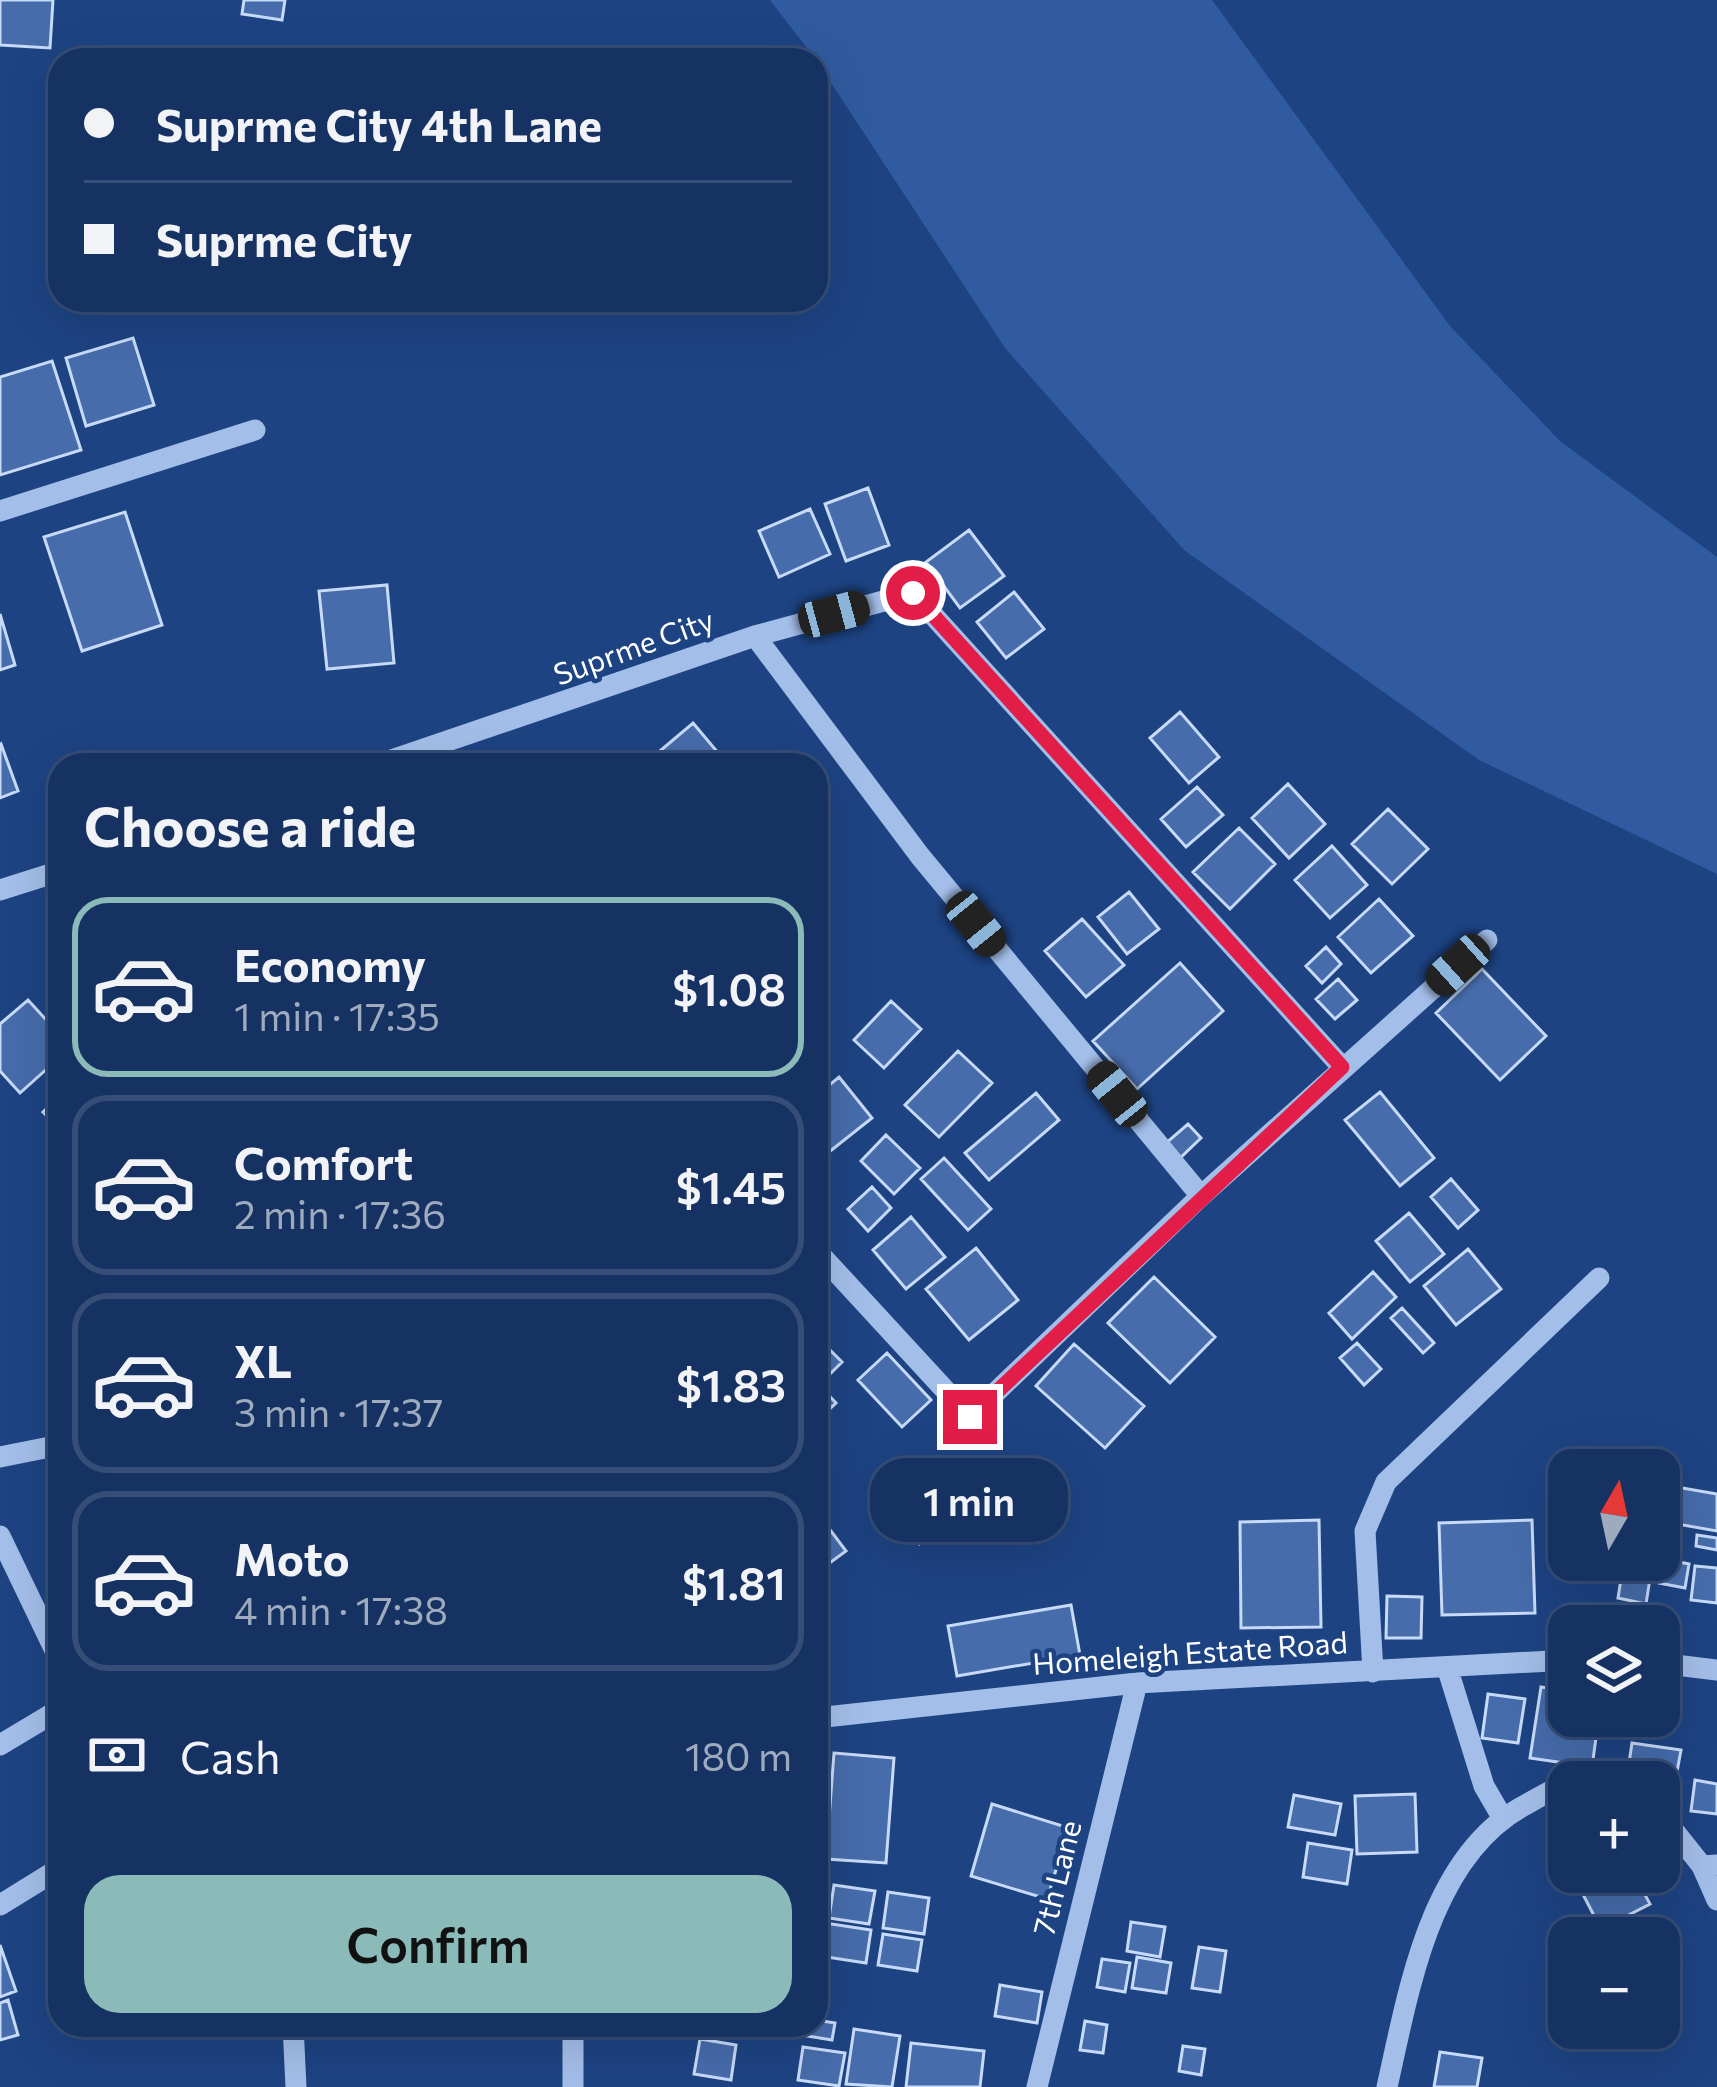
<!DOCTYPE html>
<html lang="en">
<head>
<meta charset="utf-8">
<style>
  :root { --surface:#163262; --page:#233e6b; --text:#f1f3f6; --muted:#9eaabe; --line:#354d77; --accent:#8bbbb9 }
  body { margin:0; font-family:Commissioner,sans-serif; background:var(--page); color:var(--text); height:100vh; display:flex; flex-direction:column; font-size:45px; white-space:nowrap }
  * { box-sizing:border-box; margin:0 }
  p { font-size:39px; color:var(--muted) }
  .icon { flex:none; width:66px; height:66px; fill:none; stroke:currentColor; stroke-width:2; stroke-linecap:round; stroke-linejoin:round }
  .map { position:relative; flex:1; overflow:hidden }
  .panel { position:absolute; left:48px; top:753px; width:780px; height:1284px; display:flex; flex-direction:column; background:var(--surface); border-radius:36px; box-shadow:0 12px 48px #0002,0 0 0 3px var(--line) }
  .panel>* { flex:none }
  .top-card { position:absolute; left:48px; top:48px; width:780px; height:264px; border-radius:36px; box-shadow:0 12px 48px #0002,0 0 0 3px var(--line); display:grid; align-content:center; height:264px; padding:0 36px; background:var(--surface) }
  .needle { width:78px; rotate:9deg }
  .tools { position:absolute; left:1548px; top:1449px; display:grid; gap:24px }
  .tools a { display:grid; place-items:center; width:132px; height:132px; border-radius:24px; background:var(--surface); box-shadow:0 12px 48px #0002,0 0 0 3px var(--line); font-size:60px }
  .end { position:absolute; width:54px; height:54px; margin:-27px; border:15px solid #e11d48; background:#fff; box-shadow:0 0 0 6px #fff }
  .from { border-radius:50% }
  .bubble { position:absolute; height:84px; border-radius:36px; background:var(--surface); box-shadow:0 12px 48px #0002,0 0 0 3px var(--line); font-size:39px; font-weight:600; line-height:84px; text-align:center }
  .car { position:absolute; width:36px; height:72px; margin:-36px -18px; border-radius:15px; box-shadow:0 0 9px 3px #0007; background:linear-gradient(#222 24%,#8ab4d8 0 40%,#222 0 76%,#8ab4d8 0 86%,#222 0) }
  .top-card b { display:flex; align-items:center; gap:42px; height:114px; font-size:45px }
  .top-card b+b { border-top:3px solid var(--line) }
  .top-card i { width:30px; height:30px; background:var(--text) }
  ul { padding:0; list-style:none }
  li { display:flex; align-items:center; gap:36px; height:180px; margin:0 24px 18px; padding:0 12px; border:6px solid var(--line); border-radius:36px }
  li div { flex:1 }
  li b { display:block; font-size:45px }
  li em { font-style:normal; font-weight:600 }
  li.current { border-color:var(--accent) }
  li>.icon { width:108px; height:108px; stroke-width:1.5 }
  h2 { padding:0 36px; font-size:54px; line-height:144px }
  .pay { display:flex; align-items:center; gap:30px; height:132px; padding:0 36px; font-size:45px }
  .pay p { margin-inline-start:auto }
  .cta { display:flex; gap:24px; margin-top:auto; padding:24px 36px }
  .cta a { flex:1; height:138px; border-radius:36px; background:var(--accent); color:#111; font-size:48px; font-weight:600; line-height:138px; text-align:center }
  .map>svg:first-child { display:block }
</style>
</head>
<body>
<div class="map">
<svg width="1717" height="2087" viewBox="0 0 1717 2087">
  <rect width="100%" height="100%" fill="#1d4382"/>
  <!-- green -->
  <path fill="#315ba0" d="M770 0H1212L1450 326 1560 441 1717 557V874L1479 760 1184 550 1005 348 816 60Z"/>
  <!-- building -->
  <path fill="#466cab" stroke="#c7daf7" stroke-width="3" d="M0 0H53L50 48 0 45Z
    M244 0H285L282 20 242 14Z
    M133 338 154 405 86 426 66 358Z
    M52 361 81 450 0 475V377Z
    M868 488 889 545 846 561 825 504Z
    M810 509 830 554 779 577 759 531Z
    M125 512 162 625 82 651 44 537Z
    M969 530 1004 576 960 608 926 562Z
    M387 585 394 663 327 669 319 591Z
    M1014 592 1044 629 1006 658 977 622Z
    M0 614 15 665 0 670Z
    M1180 712 1219 757 1189 783 1150 738Z
    M693 723 720 755 709 765H662L654 756Z
    M1 744 18 791 0 798V745Z
    M1288 784 1325 824 1289 858 1252 818Z
    M1197 787 1223 815 1186 847 1161 819Z
    M1388 809 1428 849 1392 884 1352 844Z
    M1239 828 1275 864 1230 909 1193 872Z
    M1332 846 1367 885 1330 918 1295 880Z
    M1129 892 1159 929 1127 954 1098 917Z
    M1379 899 1413 936 1371 973 1338 937Z
    M1082 919 1124 965 1086 997 1045 951Z
    M1326 947 1341 964 1322 983 1306 966Z
    M1180 963 1223 1011 1137 1089 1093 1041Z
    M1482 969 1546 1036 1500 1080 1436 1013Z
    M1338 979 1357 1000 1335 1019 1316 999Z
    M28 1000 60 1035V1057L20 1093 0 1071V1024Z
    M891 1001 921 1029 884 1068 854 1040Z
    M958 1051 992 1083 939 1137 905 1105Z
    M839 1077 872 1118 819 1160 816 1096Z
    M1380 1092 1434 1158 1400 1186 1345 1120Z
    M1036 1093 1059 1120 989 1180 965 1153Z
    M60 1096V1129L43 1112Z
    M1188 1124 1201 1138 1180 1158 1166 1143Z
    M886 1135 920 1168 894 1194 861 1161Z
    M944 1158 991 1209 968 1230 921 1179Z
    M1451 1179 1478 1210 1458 1228 1431 1197Z
    M872 1187 891 1208 868 1231 848 1209Z
    M1409 1213 1444 1254 1410 1282 1376 1241Z
    M911 1217 945 1257 906 1289 873 1250Z
    M976 1248 1018 1300 969 1340 926 1289Z
    M1468 1249 1501 1289 1456 1325 1424 1286Z
    M1373 1272 1396 1297 1352 1339 1329 1313Z
    M1154 1277 1215 1337 1170 1383 1108 1323Z
    M1402 1308 1434 1343 1423 1353 1391 1318Z
    M816 1336 842 1362 824 1380 816 1373Z
    M1357 1343 1381 1369 1364 1385 1340 1358Z
    M1074 1344 1144 1406 1105 1448 1036 1386Z
    M887 1353 931 1400 902 1427 858 1380Z
    M816 1382 836 1403 816 1422Z
    M928 1471 961 1504 919 1544 887 1511Z
    M1665 1485 1717 1494V1531L1660 1521Z
    M816 1511 846 1551 816 1573Z
    M1319 1520 1321 1627 1241 1628 1240 1522Z
    M1532 1520 1535 1613 1442 1615 1439 1523Z
    M1666 1529 1680 1531 1678 1549 1663 1547Z
    M1697 1535 1717 1538V1550L1696 1546Z
    M1664 1559 1689 1564 1685 1588 1659 1583Z
    M1623 1566 1651 1572 1646 1604 1618 1598Z
    M1695 1566 1717 1568V1603L1691 1600Z
    M1387 1596 1422 1597 1421 1638H1386Z
    M1071 1605 1080 1655 957 1676 948 1626Z
    M1541 1687 1569 1691V1716H1599L1592 1767 1530 1758Z
    M1488 1694 1525 1699 1518 1743 1482 1738Z
    M1608 1716H1655L1652 1734 1606 1728Z
    M1632 1743 1681 1750 1676 1777 1628 1770Z
    M834 1753 894 1758 886 1863 826 1859Z
    M1598 1761 1618 1764 1615 1782 1595 1781Z
    M1695 1780 1717 1784V1814L1691 1811Z
    M1415 1794 1417 1852 1357 1854 1355 1796Z
    M1294 1795 1341 1804 1335 1835 1288 1827Z
    M992 1804 1069 1828 1047 1899 971 1876Z
    M1568 1814 1569 1852 1567 1853 1552 1823Z
    M1308 1843 1352 1850 1347 1884 1303 1877Z
    M1588 1872H1633L1650 1904 1601 1929 1575 1879Z
    M834 1885 875 1891 869 1924 829 1918Z
    M888 1892 929 1898 924 1934 883 1928Z
    M1131 1922 1165 1927 1160 1957 1127 1951Z
    M825 1923 871 1930 866 1963 820 1956Z
    M883 1934 922 1940 917 1971 878 1965Z
    M0 1945 16 1991 0 1997Z
    M1199 1947 1226 1951 1220 1992 1192 1988Z
    M1137 1957 1171 1963 1166 1993 1132 1988Z
    M1102 1959 1130 1963 1125 1992 1097 1987Z
    M1000 1985 1042 1992 1037 2023 995 2016Z
    M8 2000 18 2035 0 2040V2003Z
    M816 2020 835 2023 832 2040 795 2034 796 2025H816Z
    M1085 2021 1107 2025 1103 2053 1080 2050Z
    M854 2029 900 2036 892 2087 846 2084Z
    M700 2039 736 2045 731 2080 694 2074Z
    M911 2043 984 2051 980 2087H906Z
    M1183 2046 1205 2049 1201 2075 1179 2071Z
    M803 2047 845 2053 839 2086 798 2080Z
    M1440 2052 1482 2058 1477 2087H1434Z"/>
  <g fill="none" stroke-linecap="round" stroke-linejoin="round">
    <!-- minor -->
    <path stroke="#a3bee9" stroke-width="21" d="M0 511 255 430
      M755 636 920 856 1201 1196
      M377 765 755 636 913 593 1342 1067
      M0 890 60 871
      M816 1250 970 1417 1201 1196 1487 940
      M0 1457 60 1445
      M0 1536 60 1661
      M1659 1663 1717 1670
      M1447 1667 1484 1786 1502 1817
      M1373 1672 1365 1531 1386 1482 1599 1278
      M816 1718 1137 1683 1569 1660
      M0 1745 60 1709
      M1659 1812 1702 1866 1717 1865
      M1702 1866 1717 1900
      M0 1905 60 1868
      M293 2025 296 2087
      M573 2087V2025
      M1037 2087 1137 1683
      M1387 2087C1409 1990 1430 1854 1527 1804 1540 1797 1554 1787 1569 1786"/>
  </g>
  <g fill="none" stroke-linecap="round" stroke-linejoin="round">
    <!-- route -->
    <path stroke="#e11d48" stroke-width="15" d="M913 593 1342 1067 970 1417"/>
  </g>
  <g text-anchor="middle" stroke-width="9" stroke-linejoin="round" paint-order="stroke">
    <!-- street labels -->
    <g font-size="30" fill="#fff" stroke="#1d4382">
      <text transform="translate(634 648) rotate(-20)" y="10">Suprme City</text>
      <text transform="translate(1190 1654) rotate(-4)" y="10">Homeleigh Estate Road</text>
      <text transform="translate(1058 1878) rotate(-76)" y="10">7th Lane</text>
    </g>
  </g>
</svg>
<div class="tools">
<a><svg class="needle" viewBox="-14 -14 28 28"><path d="M0-13l5 13h-10z" fill="#e53935"/><path d="M0 13l5-13h-10z" fill="#9eaabe"/></svg></a>
<a><svg class="icon" aria-label="layers" viewBox="0 0 24 24"><path d="M12 4l9 5-9 5-9-5zM3 14l9 5 9-5"/></svg></a>
<a>+</a>
<a>−</a>
</div>
<i class="end from" style="left:913px;top:593px"></i>
<i class="end" style="left:970px;top:1417px"></i>
<div class="bubble" style="left:870px;top:1458px;width:198px">1 min</div>
<i class="car" style="left:834px;top:614px;rotate:75deg"></i>
<i class="car" style="left:976px;top:924px;rotate:141deg"></i>
<i class="car" style="left:1458px;top:965px;rotate:228deg"></i>
<i class="car" style="left:1117px;top:1094px;rotate:321deg"></i>
<div class="top-card">
<b><i class="from"></i>Suprme City 4th Lane</b>
<b><i></i>Suprme City</b>
</div>
<section class="panel">
<h2>Choose a ride</h2>
<ul>
<li class="current"><svg class="icon" aria-label="car" viewBox="0 0 24 24"><path d="M5 17H2v-5l4-1 3-4h7l3 4 3 1v5h-3M9 17h6M6 11h13"/><circle cx="7" cy="17" r="2"/><circle cx="17" cy="17" r="2"/></svg><div><b>Economy</b><p>1 min · 17:35</p></div><em>$1.08</em></li>
<li><svg class="icon" aria-label="car" viewBox="0 0 24 24"><path d="M5 17H2v-5l4-1 3-4h7l3 4 3 1v5h-3M9 17h6M6 11h13"/><circle cx="7" cy="17" r="2"/><circle cx="17" cy="17" r="2"/></svg><div><b>Comfort</b><p>2 min · 17:36</p></div><em>$1.45</em></li>
<li><svg class="icon" aria-label="car" viewBox="0 0 24 24"><path d="M5 17H2v-5l4-1 3-4h7l3 4 3 1v5h-3M9 17h6M6 11h13"/><circle cx="7" cy="17" r="2"/><circle cx="17" cy="17" r="2"/></svg><div><b>XL</b><p>3 min · 17:37</p></div><em>$1.83</em></li>
<li><svg class="icon" aria-label="car" viewBox="0 0 24 24"><path d="M5 17H2v-5l4-1 3-4h7l3 4 3 1v5h-3M9 17h6M6 11h13"/><circle cx="7" cy="17" r="2"/><circle cx="17" cy="17" r="2"/></svg><div><b>Moto</b><p>4 min · 17:38</p></div><em>$1.81</em></li>
</ul>
<div class="pay"><svg class="icon" aria-label="cash" viewBox="0 0 24 24"><path d="M3 7h18v10H3z"/><circle cx="12" cy="12" r="2"/></svg>Cash<p>180 m</p></div>
<div class="cta"><a>Confirm</a></div>
</section>
</div>
</body>
</html>
